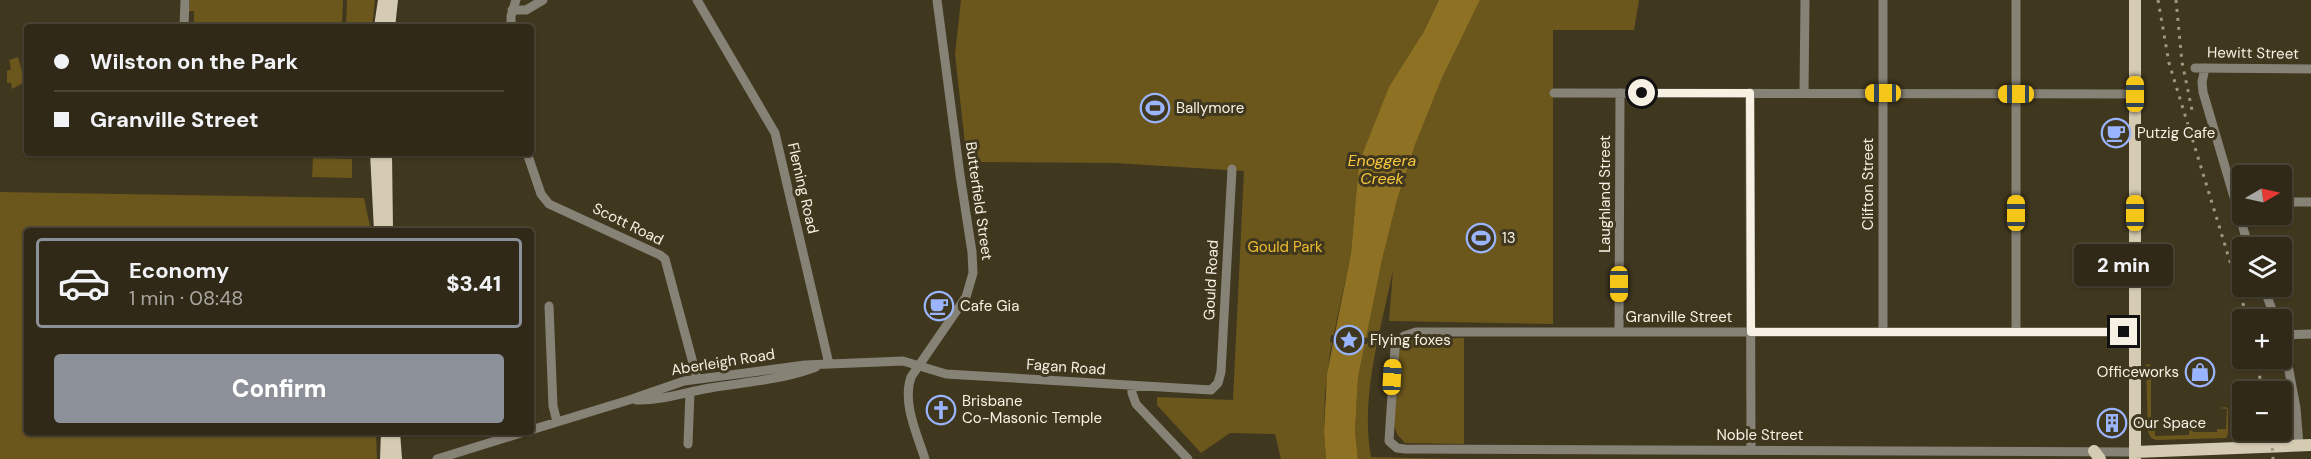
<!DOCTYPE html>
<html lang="en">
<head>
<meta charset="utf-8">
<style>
  :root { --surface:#302917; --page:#383120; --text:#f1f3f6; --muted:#a8a6a1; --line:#4b4536; --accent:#8c9099 }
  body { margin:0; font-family:"DM Sans",sans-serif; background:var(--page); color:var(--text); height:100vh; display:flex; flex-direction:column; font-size:22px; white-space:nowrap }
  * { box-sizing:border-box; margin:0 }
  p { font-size:20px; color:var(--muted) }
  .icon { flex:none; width:33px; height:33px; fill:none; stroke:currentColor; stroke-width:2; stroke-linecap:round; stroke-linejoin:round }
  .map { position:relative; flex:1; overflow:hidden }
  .side { position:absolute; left:24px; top:228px; width:510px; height:207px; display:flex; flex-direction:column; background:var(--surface); border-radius:6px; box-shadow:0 2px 4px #0004,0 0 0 2px var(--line) }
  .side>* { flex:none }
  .top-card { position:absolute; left:24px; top:24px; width:510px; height:132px; border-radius:6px; box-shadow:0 2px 4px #0004,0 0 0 2px var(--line); display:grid; align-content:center; height:132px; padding:0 30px; background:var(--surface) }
  .needle { width:39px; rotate:81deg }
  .controls { position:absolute; left:2232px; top:165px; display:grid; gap:12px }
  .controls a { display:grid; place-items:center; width:60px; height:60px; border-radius:6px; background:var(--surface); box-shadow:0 2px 4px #0004,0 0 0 2px var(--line); font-size:30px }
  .end { position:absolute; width:27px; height:27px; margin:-14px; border:8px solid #f7f1e3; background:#111; box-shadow:0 0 0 3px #111 }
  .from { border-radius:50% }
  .bubble { position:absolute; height:42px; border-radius:6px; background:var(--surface); box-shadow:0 2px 4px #0004,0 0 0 2px var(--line); font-size:20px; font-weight:800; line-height:42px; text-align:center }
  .car { position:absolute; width:18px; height:36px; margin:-18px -9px; border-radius:8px; box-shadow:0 0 4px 2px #0007; background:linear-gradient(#f5c518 24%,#345 0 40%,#f5c518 0 76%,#345 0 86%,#f5c518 0) }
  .top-card b { display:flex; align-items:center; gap:21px; height:57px; font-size:22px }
  .top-card b+b { border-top:2px solid var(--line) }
  .top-card i { width:15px; height:15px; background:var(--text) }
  ul { padding:10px 0 0; list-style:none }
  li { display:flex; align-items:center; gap:18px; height:90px; margin:0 12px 9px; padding:0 18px; border:3px solid transparent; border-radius:6px }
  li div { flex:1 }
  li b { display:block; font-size:22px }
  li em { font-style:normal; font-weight:800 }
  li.current { border-color:var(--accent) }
  li>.icon { width:54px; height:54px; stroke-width:1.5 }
  .primary-button { display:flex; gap:12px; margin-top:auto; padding:12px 30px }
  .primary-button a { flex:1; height:69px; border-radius:6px; background:var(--accent); color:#fff; font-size:24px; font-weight:800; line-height:69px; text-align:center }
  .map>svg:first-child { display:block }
</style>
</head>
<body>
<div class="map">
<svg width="2311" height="459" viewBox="0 0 2311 459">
  <rect width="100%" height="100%" fill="#40371f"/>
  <!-- green -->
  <path fill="#6b561c" d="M190 0H343L342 27H194V11H189Z
    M347 0H375L372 27H346Z
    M961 0H1439L1359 163 1351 253 1330 353 1325 394 1324 432 1326 459H1281L1275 434 1230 433 1201 453 1157 405V397L1233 400 1244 171 1114 163 967 162 955 54Z
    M1480 0H1639L1634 30H1553V324L1389 321 1393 270C1381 330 1360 396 1371 457L1458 459H1358L1355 431 1358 378 1382 260 1397 200 1415 145 1442 78Z
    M18 57 25 82 12 89 11 83H7V71L11 69 9 60Z
    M313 158 352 159V178L312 177Z
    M0 192 364 198 371 231H27V432H376L377 459H0Z
    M1464 338V444L1405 443 1397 434 1394 425 1399 351 1411 339Z
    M2149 364 2151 366V425L2155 429V436L2189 435V430L2192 429 2193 432H2217V429H2226L2227 409 2219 408 2226 407 2228 409V434L2226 438 2156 440 2151 438 2148 432 2146 365Z"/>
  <!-- water -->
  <path fill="#8e7122" d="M1439 0H1480L1442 78 1415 145 1397 200 1382 260 1358 378 1355 431 1358 459H1326L1324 432 1327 374 1351 253 1359 163 1389 87 1423 33Z"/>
  <!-- pier -->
  <path fill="#40371f" d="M1331 335 1369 338 1367 344 1330 342Z"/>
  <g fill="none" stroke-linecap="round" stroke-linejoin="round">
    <!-- minor -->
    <path stroke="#868276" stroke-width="9" d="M697 0 775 133 829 364
      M512 10H526L543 0
      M184 27 185 0
      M511 27V16L516 0
      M2195 68 2311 69
      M2205 68 2202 82 2203 92 2249 248
      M1554 93 2135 94
      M1750 93 1751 450
      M1804 93 1805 0
      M527 153 541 194 549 204 660 255 665 259 697 378
      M2282 202H2311
      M2263 286 2276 320
      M549 306 553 406 557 422
      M1619 332 1620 93
      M1883 332V0
      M2016 332V0
      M2282 333 2296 408 2299 445
      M2282 335 2311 334
      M1132 386V393L1136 404 1188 459
      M636 400C661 401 686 392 710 388 746 382 782 380 816 367
      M531 430 629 400 684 381 805 365 903 361 946 374 1211 390 1218 383 1221 372 1232 169
      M688 444 690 392
      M2135 452 1405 449 1397 448 1389 441 1395 348 1404 336 1416 332H2136
      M437 459 524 432
      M925 459C917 434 902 403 911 377L966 297 973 273 972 252 960 175 937 0"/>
    <!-- major -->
    <path stroke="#d5cbb3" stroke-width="12" d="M2135 0V459
      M380 27 384 0
      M389 27 392 0
      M376 153 380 231
      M386 153 387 230
      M394 432 396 459
      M2094 451 2100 459
      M2135 452 2311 445
      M386 459 387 432"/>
    <!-- rail -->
    <path stroke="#9e9784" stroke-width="3" stroke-dasharray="3 6" stroke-linecap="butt" d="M2158 0 2169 63 2248 320
      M2176 0 2182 62 2193 115
      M2257 358 2262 392
      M2271 430 2273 459"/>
  </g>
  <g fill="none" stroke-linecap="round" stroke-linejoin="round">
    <!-- route -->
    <path stroke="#f7f1e3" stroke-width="8" d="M1642 93H1750L1751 332H2124"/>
  </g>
  <!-- icons -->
  <defs>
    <g id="stadium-ring" transform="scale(1.5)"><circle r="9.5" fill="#40371f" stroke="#9ab5fd" stroke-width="1.5"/><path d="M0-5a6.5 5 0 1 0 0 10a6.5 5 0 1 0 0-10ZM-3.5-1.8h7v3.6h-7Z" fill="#9ab5fd"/></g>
    <g id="cafe-ring" transform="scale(1.5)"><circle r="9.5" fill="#40371f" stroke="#9ab5fd" stroke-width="1.5"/><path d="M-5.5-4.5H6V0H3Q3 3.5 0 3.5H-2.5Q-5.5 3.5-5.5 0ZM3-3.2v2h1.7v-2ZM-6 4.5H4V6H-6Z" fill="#9ab5fd"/></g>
    <g id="sight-ring" transform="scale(1.5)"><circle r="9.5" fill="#40371f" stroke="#9ab5fd" stroke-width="1.5"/><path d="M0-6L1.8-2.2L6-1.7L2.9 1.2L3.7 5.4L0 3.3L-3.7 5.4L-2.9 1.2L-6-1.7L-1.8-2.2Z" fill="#9ab5fd"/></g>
    <g id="shop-ring" transform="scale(1.5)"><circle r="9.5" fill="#40371f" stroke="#9ab5fd" stroke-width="1.5"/><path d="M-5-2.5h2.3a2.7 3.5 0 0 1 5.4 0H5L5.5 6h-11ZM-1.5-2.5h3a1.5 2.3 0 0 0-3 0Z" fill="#9ab5fd"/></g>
    <g id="church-ring" transform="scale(1.5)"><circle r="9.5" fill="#40371f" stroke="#9ab5fd" stroke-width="1.5"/><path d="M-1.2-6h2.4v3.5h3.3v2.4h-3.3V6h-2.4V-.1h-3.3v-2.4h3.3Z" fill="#9ab5fd"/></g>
    <g id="building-ring" transform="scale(1.5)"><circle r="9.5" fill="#40371f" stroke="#9ab5fd" stroke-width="1.5"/><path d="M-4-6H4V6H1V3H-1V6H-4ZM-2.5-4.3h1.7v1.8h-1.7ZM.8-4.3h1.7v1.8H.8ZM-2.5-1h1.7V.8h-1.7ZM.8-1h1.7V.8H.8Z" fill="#9ab5fd"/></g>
  </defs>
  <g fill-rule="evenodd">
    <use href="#stadium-ring" x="1155" y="108"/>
    <use href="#cafe-ring" x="2116" y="133"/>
    <use href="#stadium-ring" x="1481" y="238"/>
    <use href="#cafe-ring" x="939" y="306"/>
    <use href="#sight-ring" x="1349" y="340"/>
    <use href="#shop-ring" x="2200" y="372"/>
    <use href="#church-ring" x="941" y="410"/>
    <use href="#building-ring" x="2112" y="423"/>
  </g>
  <g text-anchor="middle" stroke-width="6" stroke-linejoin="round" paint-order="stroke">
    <!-- street labels -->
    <g font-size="15" fill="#f7f1e3" stroke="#40371f">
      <text transform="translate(2253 53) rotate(1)" y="5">Hewitt Street</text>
      <text transform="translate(1868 184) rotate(-90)" y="5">Clifton Street</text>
      <text transform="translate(803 188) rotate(77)" y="5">Fleming Road</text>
      <text transform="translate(1605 194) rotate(-90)" y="5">Laughland Street</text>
      <text transform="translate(979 201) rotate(82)" y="5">Butterfield Street</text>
      <text transform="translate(628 224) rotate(26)" y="5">Scott Road</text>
      <text transform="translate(1211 280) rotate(-87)" y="5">Gould Road</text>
      <text x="1679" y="322">Granville Street</text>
      <text transform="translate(723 362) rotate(-9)" y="5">Aberleigh Road</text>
      <text transform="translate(1066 367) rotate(4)" y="5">Fagan Road</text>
      <text x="1760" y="440">Noble Street</text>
    </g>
    <!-- poi labels -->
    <g font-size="15" fill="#f7f1e3" stroke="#40371f" text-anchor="start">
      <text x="1176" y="113">Ballymore</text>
      <text x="2137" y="138">Putzig Cafe</text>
      <text x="1502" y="243">13</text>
      <text x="960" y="311">Cafe Gia</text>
      <text x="1370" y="345">Flying foxes</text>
      <text x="2179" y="377" text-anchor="end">Officeworks</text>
      <text x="962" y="406">Brisbane<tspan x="962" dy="17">Co-Masonic Temple</tspan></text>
      <text x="2133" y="428">Our Space</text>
    </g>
    <!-- park labels -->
    <g font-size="15" fill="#efbe2f" stroke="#40371f">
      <text x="1285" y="252">Gould Park</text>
    </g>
    <!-- water labels -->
    <g font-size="16" font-style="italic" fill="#f8c83d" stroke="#40371f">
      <text x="1382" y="166">Enoggera<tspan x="1382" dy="18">Creek</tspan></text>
    </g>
  </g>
</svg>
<div class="controls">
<a><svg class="needle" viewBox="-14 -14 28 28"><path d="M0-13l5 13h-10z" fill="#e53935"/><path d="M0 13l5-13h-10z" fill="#a8a6a1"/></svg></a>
<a><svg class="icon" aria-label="layers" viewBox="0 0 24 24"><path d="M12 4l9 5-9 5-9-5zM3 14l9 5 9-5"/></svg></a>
<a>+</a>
<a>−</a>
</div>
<i class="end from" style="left:1642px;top:93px"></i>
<i class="end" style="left:2124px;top:332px"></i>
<div class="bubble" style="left:2074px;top:244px;width:99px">2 min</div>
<i class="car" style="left:1883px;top:93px;rotate:270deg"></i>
<i class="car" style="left:2016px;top:94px;rotate:270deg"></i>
<i class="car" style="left:2135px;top:94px;rotate:0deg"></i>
<i class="car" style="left:2016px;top:213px;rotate:0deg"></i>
<i class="car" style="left:2135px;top:213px;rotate:0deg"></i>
<i class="car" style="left:1619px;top:284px;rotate:180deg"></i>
<i class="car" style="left:1392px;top:377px;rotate:3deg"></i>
<div class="top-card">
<b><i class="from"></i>Wilston on the Park</b>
<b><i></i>Granville Street</b>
</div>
<section class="side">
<ul>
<li class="current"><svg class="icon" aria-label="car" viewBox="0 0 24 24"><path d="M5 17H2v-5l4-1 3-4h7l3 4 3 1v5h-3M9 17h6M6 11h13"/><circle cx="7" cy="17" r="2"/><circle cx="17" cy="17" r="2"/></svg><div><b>Economy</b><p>1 min · 08:48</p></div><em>$3.41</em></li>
</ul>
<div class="primary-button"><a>Confirm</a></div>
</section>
</div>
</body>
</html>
